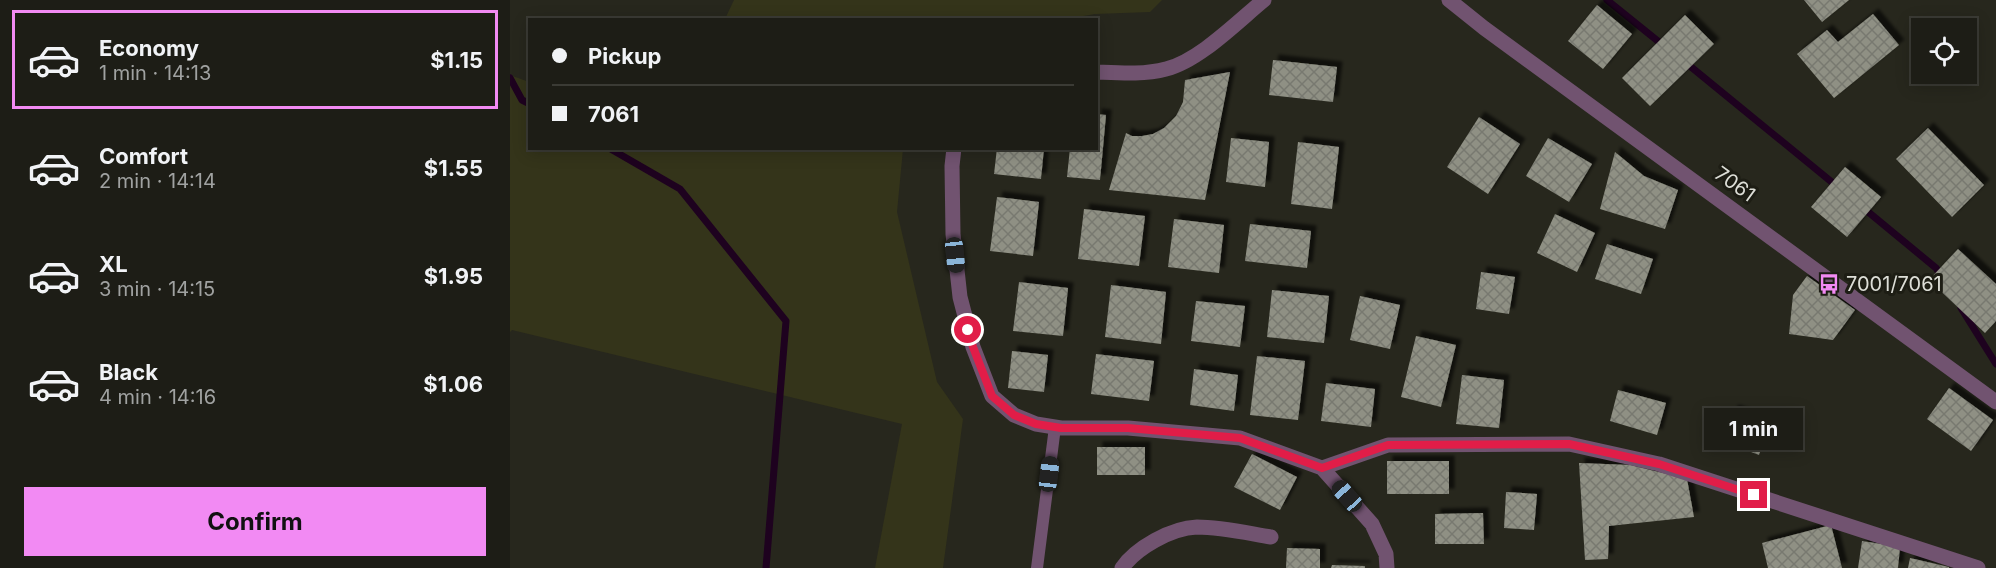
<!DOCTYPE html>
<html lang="en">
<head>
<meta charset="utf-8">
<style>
  :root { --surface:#1d1d16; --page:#2a2a23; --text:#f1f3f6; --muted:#a0a2a1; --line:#3b3b35; --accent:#f28af3 }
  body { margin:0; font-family:Inter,sans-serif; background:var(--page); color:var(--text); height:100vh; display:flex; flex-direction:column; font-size:22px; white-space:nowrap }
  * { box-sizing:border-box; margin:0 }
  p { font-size:20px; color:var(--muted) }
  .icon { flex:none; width:33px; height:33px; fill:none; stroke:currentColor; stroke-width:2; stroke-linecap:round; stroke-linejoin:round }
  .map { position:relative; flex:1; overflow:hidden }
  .details { display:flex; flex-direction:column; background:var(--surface); width:510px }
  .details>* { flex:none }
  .hud { position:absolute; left:18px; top:18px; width:570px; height:132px; border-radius:0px; box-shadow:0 3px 15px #0003,0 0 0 2px var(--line); display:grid; align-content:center; height:132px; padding:0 24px; background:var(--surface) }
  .fabs { position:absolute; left:1401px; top:18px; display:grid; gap:12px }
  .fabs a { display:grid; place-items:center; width:66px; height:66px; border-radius:0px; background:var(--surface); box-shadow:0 3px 15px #0003,0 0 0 2px var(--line); font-size:30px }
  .end { position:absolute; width:27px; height:27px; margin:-14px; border:8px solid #e11d48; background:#fff; box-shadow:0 0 0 3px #fff }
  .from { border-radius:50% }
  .bubble { position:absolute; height:42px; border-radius:0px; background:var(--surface); box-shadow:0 3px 15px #0003,0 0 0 2px var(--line); font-size:20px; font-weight:700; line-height:42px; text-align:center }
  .car { position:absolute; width:18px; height:36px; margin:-18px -9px; border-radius:8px; box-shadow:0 0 4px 2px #0007; background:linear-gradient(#222 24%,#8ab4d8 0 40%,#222 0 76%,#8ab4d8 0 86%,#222 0) }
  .hud b { display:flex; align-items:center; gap:21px; height:57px; font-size:22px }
  .hud b+b { border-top:2px solid var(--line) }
  .hud i { width:15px; height:15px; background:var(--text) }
  ul { padding:10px 0 0; list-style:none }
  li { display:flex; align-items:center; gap:18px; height:99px; margin:0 12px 9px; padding:0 12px; border:3px solid transparent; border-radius:0px }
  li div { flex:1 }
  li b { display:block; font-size:22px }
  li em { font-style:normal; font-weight:700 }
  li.selected { border-color:var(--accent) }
  li>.icon { width:54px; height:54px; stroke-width:1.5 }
  .primary-button { display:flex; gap:12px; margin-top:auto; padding:12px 24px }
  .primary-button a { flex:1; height:69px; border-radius:0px; background:var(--accent); color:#111; font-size:24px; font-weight:700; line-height:69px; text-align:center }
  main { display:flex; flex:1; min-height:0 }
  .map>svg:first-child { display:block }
</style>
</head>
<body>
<main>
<section class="details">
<ul>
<li class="selected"><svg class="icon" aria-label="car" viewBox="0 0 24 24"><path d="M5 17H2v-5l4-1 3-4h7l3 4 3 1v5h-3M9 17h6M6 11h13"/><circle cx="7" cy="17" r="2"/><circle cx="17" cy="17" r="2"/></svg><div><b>Economy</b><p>1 min · 14:13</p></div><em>$1.15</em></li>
<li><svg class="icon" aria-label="car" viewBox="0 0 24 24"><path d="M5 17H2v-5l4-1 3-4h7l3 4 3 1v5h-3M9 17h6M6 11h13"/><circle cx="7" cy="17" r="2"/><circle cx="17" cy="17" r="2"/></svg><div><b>Comfort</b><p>2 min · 14:14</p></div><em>$1.55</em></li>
<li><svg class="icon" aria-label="car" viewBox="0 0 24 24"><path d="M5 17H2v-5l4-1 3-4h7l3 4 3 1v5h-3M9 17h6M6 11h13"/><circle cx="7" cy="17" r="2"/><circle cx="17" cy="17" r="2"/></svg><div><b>XL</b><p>3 min · 14:15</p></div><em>$1.95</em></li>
<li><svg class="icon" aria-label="car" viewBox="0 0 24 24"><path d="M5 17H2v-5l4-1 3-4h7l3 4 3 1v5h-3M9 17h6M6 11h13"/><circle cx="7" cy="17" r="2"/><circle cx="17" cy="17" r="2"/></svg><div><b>Black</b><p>4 min · 14:16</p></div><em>$1.06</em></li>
</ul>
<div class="primary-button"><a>Confirm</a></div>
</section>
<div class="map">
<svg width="1486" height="568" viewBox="0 0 1486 568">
  <defs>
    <pattern id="building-cross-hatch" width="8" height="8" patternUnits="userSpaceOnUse" patternTransform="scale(1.5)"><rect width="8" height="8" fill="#8f9084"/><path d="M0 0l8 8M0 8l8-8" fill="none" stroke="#787970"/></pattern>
    <filter id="shadow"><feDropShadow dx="5.5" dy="-5.5" stdDeviation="1.5" flood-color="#0009"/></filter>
  </defs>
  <rect width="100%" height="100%" fill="#27271d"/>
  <!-- green -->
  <path fill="#34341a" d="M224 0H652L640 12 585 14 556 19H215Z
    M0 75 19 82 20 148 393 149 387 212 427 382 453 419 433 568H365L392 424 2 330 0 332Z"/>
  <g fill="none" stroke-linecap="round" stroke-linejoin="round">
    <!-- stream -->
    <path stroke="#1e021f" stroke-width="7" d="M1097 0 1154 46
      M1175 62 1329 188
      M0 78 12 100 20 104
      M99 148 170 189 276 321 256 568
      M1351 206 1426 268 1433 278
      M1451 308 1486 364"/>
  </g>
  <!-- building -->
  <path fill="url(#building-cross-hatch)" filter="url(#shadow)" d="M1294 0H1339L1312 22Z
    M1087 5 1122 34 1093 69 1058 41Z
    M1363 14 1389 45 1324 98 1287 54 1317 30 1328 42Z
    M1175 15 1204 44 1140 106 1112 78Z
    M763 60 827 67 823 102 759 95Z
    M720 72 695 200 599 190 616 133 622 136H632L643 134 654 128 666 116 673 102 675 80Z
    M586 114 596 115 590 180 557 177 560 148H586Z
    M969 117 1010 144 978 194 937 167Z
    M1418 128 1474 185 1442 217 1386 159Z
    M721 138 759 142 755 187 716 182Z
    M1038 138 1082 164 1059 202 1016 176Z
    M788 142 829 147 822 209 781 204Z
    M487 148H534L531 179 484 174Z
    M1105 152 1134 176 1168 190 1155 229 1090 209Z
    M1335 167 1371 197 1337 237 1301 207Z
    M487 197 529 202 523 256 480 251Z
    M574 209 635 216 629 266 568 259Z
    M1045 214 1085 233 1067 272 1027 253Z
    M664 219 714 225 709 273 658 267Z
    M740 224 801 231 797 268 735 261Z
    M1097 244 1143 259 1131 294 1085 279Z
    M1448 249 1486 284V321L1475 333 1419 280Z
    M971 272 1005 277 999 314 966 309Z
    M1297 276 1345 310 1323 340 1279 334 1283 295Z
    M509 282 558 288 553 336 503 331Z
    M601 285 656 292 651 344 595 337Z
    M762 290 819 296 814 343 757 337Z
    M850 296 890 305 880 349 840 340Z
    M686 301 735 306 730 347 681 341Z
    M906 336 946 345 931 407 891 397Z
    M502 351 538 355 534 392 498 388Z
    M586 354 644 361 639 401 581 394Z
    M747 356 795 361 788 420 740 415Z
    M684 369 728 375 724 411 680 405Z
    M952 375 994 380 989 428 946 424Z
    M816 383 865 389 861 427 811 421Z
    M1439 388 1483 420 1461 451 1417 419Z
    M1108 390 1156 403 1147 435 1100 421Z
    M1223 410 1260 423 1249 455 1212 441Z
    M587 447H635V475H587Z
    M742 454 787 477 770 510 724 487Z
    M877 461H939V494H877Z
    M1069 463 1120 465 1177 479 1184 517 1099 526 1098 559 1075 560Z
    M996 492 1027 494 1024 530 994 528Z
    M973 513 974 544H925V514Z
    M1321 525 1332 568H1258L1252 543Z
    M1352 541 1390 547 1388 568H1348Z
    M777 548 810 549V568H776Z
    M1400 558 1439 567V568H1398Z
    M822 565 855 566V568H821Z"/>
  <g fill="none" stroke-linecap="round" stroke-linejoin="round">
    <!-- lane -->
    <path stroke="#715370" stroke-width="12" d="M527 568 545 427"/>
    <!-- street -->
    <path stroke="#715370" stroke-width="15" d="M939 0 974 28 1486 402
      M586 72C609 73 634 75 656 69 689 61 727 22 754 0
      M444 148 442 166 443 234 450 297 463 347 482 396 504 415 526 424 551 428H618L730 438 812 468 862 524 876 554 877 568
      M812 468 878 445 1059 444 1149 464 1468 568
      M612 568C626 548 661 528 687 527 711 527 737 533 761 537"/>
  </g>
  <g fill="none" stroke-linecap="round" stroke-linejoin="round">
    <!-- route -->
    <path stroke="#e11d48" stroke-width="8" d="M458 330 463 347 482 396 504 415 526 424 551 428H618L730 438 812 468 878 445 1059 444 1149 464 1244 495"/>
  </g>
  <!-- icons -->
  <defs>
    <g id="bus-bare" transform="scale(1.62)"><path d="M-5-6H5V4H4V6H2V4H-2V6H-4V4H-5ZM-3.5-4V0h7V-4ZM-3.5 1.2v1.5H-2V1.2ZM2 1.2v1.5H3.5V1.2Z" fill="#f28af3" stroke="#1d1d14" stroke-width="2.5" paint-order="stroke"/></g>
  </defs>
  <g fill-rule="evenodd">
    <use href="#bus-bare" x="1319" y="284"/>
  </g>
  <g text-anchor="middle" stroke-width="6" stroke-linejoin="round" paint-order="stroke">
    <!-- street labels -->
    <g font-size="20" fill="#ddded7" stroke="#1d1d14">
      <text transform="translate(1225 184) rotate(36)" y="7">7061</text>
    </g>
    <!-- poi labels -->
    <g font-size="20" fill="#ddded7" stroke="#1d1d14" text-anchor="start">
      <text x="1336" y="291">7001/7061</text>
    </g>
  </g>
</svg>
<div class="fabs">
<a><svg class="icon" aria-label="locate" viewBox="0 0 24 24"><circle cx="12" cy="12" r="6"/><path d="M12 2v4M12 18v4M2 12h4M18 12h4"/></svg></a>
</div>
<i class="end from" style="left:458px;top:330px"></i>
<i class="end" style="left:1244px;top:495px"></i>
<div class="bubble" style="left:1194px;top:408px;width:99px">1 min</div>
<i class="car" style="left:445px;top:255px;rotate:174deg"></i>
<i class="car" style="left:539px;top:474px;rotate:7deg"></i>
<i class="car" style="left:837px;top:496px;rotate:318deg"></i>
<div class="hud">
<b><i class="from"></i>Pickup</b>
<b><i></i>7061</b>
</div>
</div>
</main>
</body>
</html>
